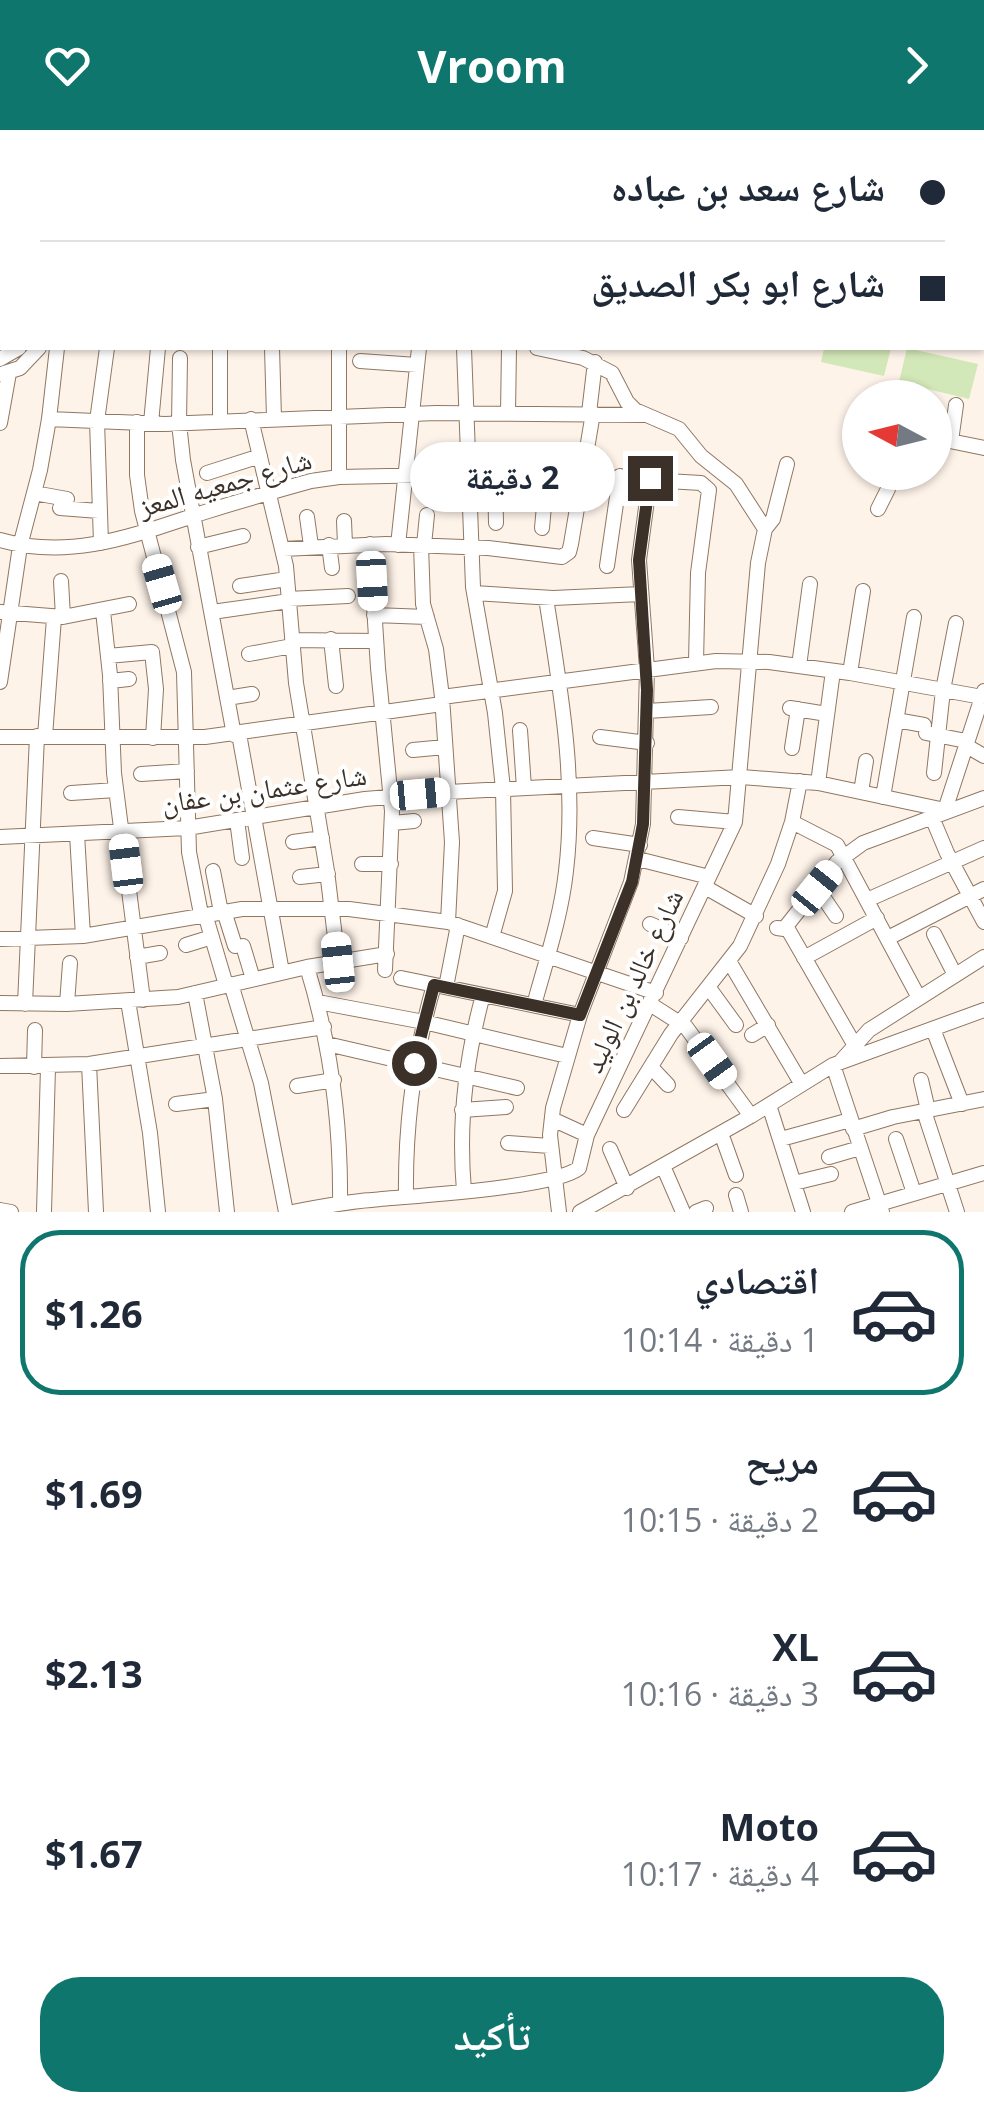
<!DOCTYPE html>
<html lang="ar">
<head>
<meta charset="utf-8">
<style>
  :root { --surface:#fff; --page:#f2f2f3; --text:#1f2937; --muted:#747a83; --line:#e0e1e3; --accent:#0f766e }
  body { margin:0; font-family:"Open Sans","Noto Naskh Arabic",sans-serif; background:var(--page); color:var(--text); direction:rtl; height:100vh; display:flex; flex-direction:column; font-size:38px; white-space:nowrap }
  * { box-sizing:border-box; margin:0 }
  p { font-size:32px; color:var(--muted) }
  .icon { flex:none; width:55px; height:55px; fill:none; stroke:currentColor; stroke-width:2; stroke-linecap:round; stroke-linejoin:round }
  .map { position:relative; height:1082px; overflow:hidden; direction:ltr }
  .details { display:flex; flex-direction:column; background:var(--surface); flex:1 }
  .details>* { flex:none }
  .top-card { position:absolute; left:0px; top:0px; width:985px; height:220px; box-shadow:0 2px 8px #0004; direction:rtl; display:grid; align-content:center; height:220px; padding:0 40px; background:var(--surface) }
  .needle { width:65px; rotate:277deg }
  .controls { position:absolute; left:842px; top:250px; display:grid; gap:20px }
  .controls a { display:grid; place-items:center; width:110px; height:110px; border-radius:50%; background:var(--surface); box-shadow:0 2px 8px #0004; font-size:50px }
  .end { position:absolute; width:45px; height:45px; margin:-22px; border:12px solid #3b3128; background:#fff; box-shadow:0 0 0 5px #fff }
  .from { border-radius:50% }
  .bubble { position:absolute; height:70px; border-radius:35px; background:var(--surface); box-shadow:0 2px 8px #0004; font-size:32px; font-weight:700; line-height:70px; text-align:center; direction:rtl }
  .car { position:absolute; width:30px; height:60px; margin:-30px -15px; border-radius:12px; box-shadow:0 0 8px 2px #0007; background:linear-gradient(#fff 24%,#345 0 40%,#fff 0 76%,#345 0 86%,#fff 0) }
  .top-card b { display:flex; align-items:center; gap:35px; height:95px; font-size:38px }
  .top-card b+b { border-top:2px solid var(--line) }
  .top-card i { width:25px; height:25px; background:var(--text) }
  ul { padding:18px 0 0; list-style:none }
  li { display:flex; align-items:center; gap:30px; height:165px; margin:0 20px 15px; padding:0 20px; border:5px solid transparent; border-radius:40px }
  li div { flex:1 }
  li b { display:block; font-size:38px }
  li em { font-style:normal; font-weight:700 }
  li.active { border-color:var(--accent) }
  li>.icon { width:90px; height:90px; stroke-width:1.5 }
  .primary-button { display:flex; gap:20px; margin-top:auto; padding:20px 40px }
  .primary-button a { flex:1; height:115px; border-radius:40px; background:var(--accent); color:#fff; font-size:40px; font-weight:700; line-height:115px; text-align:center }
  header { display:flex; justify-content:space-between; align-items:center; height:130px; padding:0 40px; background:var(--accent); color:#fff; font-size:45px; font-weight:700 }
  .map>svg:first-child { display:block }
</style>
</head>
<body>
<header><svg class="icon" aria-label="forward" viewBox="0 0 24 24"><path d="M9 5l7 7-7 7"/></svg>Vroom<svg class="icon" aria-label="heart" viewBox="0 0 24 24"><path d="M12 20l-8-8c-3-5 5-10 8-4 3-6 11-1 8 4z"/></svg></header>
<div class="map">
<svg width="984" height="1082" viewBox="0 0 984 1082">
  <rect width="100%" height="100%" fill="#fef3e9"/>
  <!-- green -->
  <path fill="#d3e8b8" d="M824 218H891L884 246 821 232Z
    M907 218 978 234 969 269 899 252Z"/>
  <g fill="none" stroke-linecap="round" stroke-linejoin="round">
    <!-- minor casing -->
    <g stroke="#907762" stroke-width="16">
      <path id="minor" d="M329 0V2
        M357 0V2
        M477 0 483 2
        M546 0 553 2
        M75 2V0
        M112 2V0
        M628 2 629 0
        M713 2 714 0
        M736 2V0
        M754 2 755 0
        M777 2 778 0
        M854 2V0
        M982 46 984 45
        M982 70H984
        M982 88H984
        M0 90 2 89
        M0 120 2 119
        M982 142 984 143
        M0 145H2
        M272 218 274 288
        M464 218 473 457 495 583 503 659 505 761 492 807
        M537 218 583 228 612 243 627 272 635 280 679 299 701 326 736 354 765 399
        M180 228 179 293 183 330 234 605
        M0 229 19 218
        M360 231 417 235
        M1 244 20 238 39 218
        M508 283 509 218
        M589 283 595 232
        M49 289 165 294 436 283 645 285
        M251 289 286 436 296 553 327 741 338 832
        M220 291V218
        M137 292V345L142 381 184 542 189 722 201 784
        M0 293 9 243
        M151 293 158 218
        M935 308 984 318
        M951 311 956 275
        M207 343 260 326
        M495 343 496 393
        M339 347V218
        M34 363 67 369
        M60 378 99 381
        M878 379 888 359 889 342
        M307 387 311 416
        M344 391 345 414
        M542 398 547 343
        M0 410C72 431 137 404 205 382 240 371 275 361 311 351L339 347 532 343 701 353 709 360 698 443 696 532
        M101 413 97 291 107 218
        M370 414 378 538 392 681 385 840
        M329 415 332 438
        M398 415 419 218
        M421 415 423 474 436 519 442 567 452 712 448 792
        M424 415 427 385
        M198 417 243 406
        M283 419 386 414 488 418 562 427 569 422 571 414 593 283
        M607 436 620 346
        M61 451 63 487
        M240 456 287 449
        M474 463 553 468 641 464
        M288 469 348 466
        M103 481 110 545 114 643 143 870
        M1 482 63 487 129 474
        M212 482 289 471
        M374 485 427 487
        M331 509 336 556
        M292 510 376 511
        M249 524 292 516
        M108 526 152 522 156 559 153 608
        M799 536 810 454
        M850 543 863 461
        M110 551 129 549
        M0 552 20 416 40 340 49 289 57 218
        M442 567 716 531 769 532 850 543 982 567
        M227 568 252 564
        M790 578 827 584
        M647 581 711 577
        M896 590 924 595
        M520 600 524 658
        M926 603 966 611
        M239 604 282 842
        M45 606 54 488
        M0 607H205L442 574
        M600 607 647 613
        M965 615 984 626
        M792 618 798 579
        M413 620 445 617
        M934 643 943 560 956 493
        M141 644 187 641
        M818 653 833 541
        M861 662 866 631
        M71 663 116 660
        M883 667 914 487
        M931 685 947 723 984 792
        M678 687 735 692
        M237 690 242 728
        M792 692 837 715 919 868
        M392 693 414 691
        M77 704 83 806
        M0 707 187 698 365 669 448 662 741 647 818 653 945 680 984 561
        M593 708 640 715
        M293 712 322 708
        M638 729 709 747
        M362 734H391
        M213 741 221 782
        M300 747 328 744
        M705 757 756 786
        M817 758 836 786
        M867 770 984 718
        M224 781 235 816
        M205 784 226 855
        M650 794 681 808
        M786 796 854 914
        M777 798 784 799 837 732 863 713 984 668
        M934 804 955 845
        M888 808 984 759
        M0 809 83 806 242 779H349L448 792 656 863
        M186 815 212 807
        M243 816 253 849
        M137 827 160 823
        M804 828 877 788
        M729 831 801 953
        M307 837C331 915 341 992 340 1073
        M401 848 580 885
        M231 854 261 953 286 1082
        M446 857 458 795
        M709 858 736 895
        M195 863 215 969 227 1082
        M128 871 150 1003 158 1082
        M318 872 424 892 567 926
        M0 873 67 874 178 867 307 837 387 824
        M25 874 37 606
        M67 874 70 833
        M650 874 686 897 751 986
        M534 875C546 831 561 787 566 741 577 649 560 558 546 468
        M933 899 962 974
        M752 905 768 895
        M327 914 517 958
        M841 931 869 900 984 827
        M89 934 96 1082
        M833 935 882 1082
        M0 936 89 934 324 897
        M34 937 35 900
        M651 937 668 955
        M921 950 928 980
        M297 956 334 950
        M176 974 215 969
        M769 975 803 1082
        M462 980 506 977
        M624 980 671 904 740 816 778 734 792 692 800 651
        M924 981 957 1082
        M552 989 587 1005
        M853 999 893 987 984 969
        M721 1003 736 1045
        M781 1009 850 990
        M896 1009 914 1063
        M508 1013 550 1016
        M610 1019 627 1058
        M829 1027 860 1018
        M663 1036 683 1082
        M794 1053 831 1044
        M464 1061C458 993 465 931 483 865
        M736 1065 741 1082
        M406 1066C405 993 414 925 434 855
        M0 1080 11 1082
        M44 1082 48 937
        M293 1082C319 1077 344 1072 371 1070 409 1066 555 1058 579 1038L587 1005 735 692 758 433 765 399 773 389 787 334
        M559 1082 550 1005 553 978 580 885 631 752 643 694 647 539 639 430 650 348
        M580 1082 751 986 833 935 984 880
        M696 1082 706 1078
        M852 1082 984 1043"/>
    </g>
    <!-- minor -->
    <use href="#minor" stroke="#fff" stroke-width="14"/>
  </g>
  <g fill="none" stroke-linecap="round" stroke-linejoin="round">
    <!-- route -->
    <path stroke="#3b3128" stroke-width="12" d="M414 933 434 855 580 885 632 752 643 694 647 560 639 430 650 348"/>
  </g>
  <g text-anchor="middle" stroke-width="8" stroke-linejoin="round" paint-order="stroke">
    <!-- street labels -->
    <g font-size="28" fill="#3b3128" stroke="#fff">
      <text transform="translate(225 353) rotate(-16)" y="10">شارع جمعيه المعز</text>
      <text transform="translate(264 659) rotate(-8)" y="10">شارع عثمان بن عفان</text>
      <text transform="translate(633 851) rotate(-65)" y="10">شارع خالد بن الوليد</text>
    </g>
  </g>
</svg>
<div class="controls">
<a><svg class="needle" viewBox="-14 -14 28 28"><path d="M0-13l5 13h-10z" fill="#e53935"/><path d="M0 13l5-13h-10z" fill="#747a83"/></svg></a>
</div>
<i class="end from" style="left:414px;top:933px"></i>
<i class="end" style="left:650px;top:348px"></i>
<div class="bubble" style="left:410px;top:312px;width:205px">2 دقيقة</div>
<i class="car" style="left:372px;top:451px;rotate:177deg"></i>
<i class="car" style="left:162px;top:454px;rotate:344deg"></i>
<i class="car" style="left:420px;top:664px;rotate:85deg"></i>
<i class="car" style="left:126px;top:734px;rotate:353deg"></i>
<i class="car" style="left:817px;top:758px;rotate:39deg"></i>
<i class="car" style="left:338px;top:832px;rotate:354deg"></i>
<i class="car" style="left:712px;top:931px;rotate:144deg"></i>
<div class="top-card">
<b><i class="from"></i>شارع سعد بن عباده</b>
<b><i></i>شارع ابو بكر الصديق</b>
</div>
</div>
<section class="details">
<ul>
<li class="active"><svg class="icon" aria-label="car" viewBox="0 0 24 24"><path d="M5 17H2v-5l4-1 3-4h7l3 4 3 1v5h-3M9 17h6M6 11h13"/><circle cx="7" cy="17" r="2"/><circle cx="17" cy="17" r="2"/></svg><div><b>اقتصادي</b><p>1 دقيقة · 10:14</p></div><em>$1.26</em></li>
<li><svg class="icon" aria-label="car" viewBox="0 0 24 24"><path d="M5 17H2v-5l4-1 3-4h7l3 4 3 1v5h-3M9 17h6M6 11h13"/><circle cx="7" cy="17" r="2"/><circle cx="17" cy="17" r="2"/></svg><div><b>مريح</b><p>2 دقيقة · 10:15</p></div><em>$1.69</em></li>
<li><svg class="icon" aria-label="car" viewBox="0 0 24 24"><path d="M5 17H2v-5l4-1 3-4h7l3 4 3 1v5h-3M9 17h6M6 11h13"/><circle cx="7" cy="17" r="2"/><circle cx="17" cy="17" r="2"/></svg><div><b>XL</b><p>3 دقيقة · 10:16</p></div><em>$2.13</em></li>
<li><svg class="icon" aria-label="car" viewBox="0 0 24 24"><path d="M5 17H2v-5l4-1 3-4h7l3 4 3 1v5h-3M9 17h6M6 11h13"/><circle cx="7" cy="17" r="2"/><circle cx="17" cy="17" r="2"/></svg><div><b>Moto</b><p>4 دقيقة · 10:17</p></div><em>$1.67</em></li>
</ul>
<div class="primary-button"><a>تأكيد</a></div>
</section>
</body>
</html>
